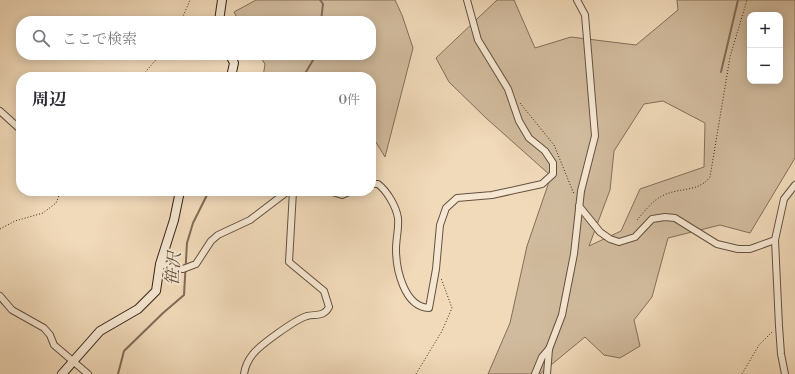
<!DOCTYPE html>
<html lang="ja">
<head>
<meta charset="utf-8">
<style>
	body { margin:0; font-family:"Libre Bodoni","Noto Serif JP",serif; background:#f7f7f7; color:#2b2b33 }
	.controls { position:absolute; right:12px; top:12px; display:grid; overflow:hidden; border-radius:8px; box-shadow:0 2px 10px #0003 }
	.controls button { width:36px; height:36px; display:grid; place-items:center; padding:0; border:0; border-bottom:1px solid #e1e1e2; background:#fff; color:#2b2b33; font:20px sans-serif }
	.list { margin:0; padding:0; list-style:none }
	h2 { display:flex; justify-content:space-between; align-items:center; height:52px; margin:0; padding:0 16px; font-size:17px }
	h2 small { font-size:13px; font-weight:400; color:#7c7c81 }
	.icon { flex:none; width:22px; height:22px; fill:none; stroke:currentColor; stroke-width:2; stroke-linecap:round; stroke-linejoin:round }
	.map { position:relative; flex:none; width:795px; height:374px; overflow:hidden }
	.search { position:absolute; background:#fff; box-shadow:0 2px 10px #0003; left:16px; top:16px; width:360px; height:44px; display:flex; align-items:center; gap:10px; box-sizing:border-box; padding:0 14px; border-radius:16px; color:#7c7c81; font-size:15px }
	.panel { position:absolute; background:#fff; box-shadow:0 2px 10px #0003; left:16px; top:72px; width:360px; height:124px; border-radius:16px }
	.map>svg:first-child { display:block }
	.green { fill:#d1bb9e; stroke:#826f5a; fill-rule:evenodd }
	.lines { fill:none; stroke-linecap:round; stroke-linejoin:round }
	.stream { stroke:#7f6c57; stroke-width:2 }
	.street-casing { stroke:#63513f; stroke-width:8 }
	.secondary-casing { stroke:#342316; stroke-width:10 }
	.path { stroke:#342316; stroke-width:1; stroke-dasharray:1 2; stroke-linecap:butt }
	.street { stroke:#f6e7d2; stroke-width:6 }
	.secondary { stroke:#f6e7d2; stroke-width:8 }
	.labels { text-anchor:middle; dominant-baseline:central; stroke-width:4; stroke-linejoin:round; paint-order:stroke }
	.water-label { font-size:17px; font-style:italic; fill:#604d3c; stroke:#f6e7d2 }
</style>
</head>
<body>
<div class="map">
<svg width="795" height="374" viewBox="0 0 795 374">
	<rect width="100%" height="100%" fill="#f1daba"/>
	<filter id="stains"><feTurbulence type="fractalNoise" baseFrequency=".005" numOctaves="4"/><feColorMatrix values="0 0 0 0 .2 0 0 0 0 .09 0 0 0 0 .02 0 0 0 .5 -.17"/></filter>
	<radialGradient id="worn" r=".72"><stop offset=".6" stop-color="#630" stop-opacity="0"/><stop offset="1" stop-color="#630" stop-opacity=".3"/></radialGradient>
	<g class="green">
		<path d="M256 0H395L402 15 413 48 385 157 371 134V77H263L265 64 259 55H371V21H239L234 12Z"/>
		<path d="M497 0H514L535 48 571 37 636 45 678 10 677 0H795V158L750 233 720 225 668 238 652 297 634 320 640 346 620 358 604 355 585 337 540 374H488L510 323 527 246 551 176 486 118 449 82 436 58ZM750 15H780V81H750ZM663 101 705 123 704 167 640 189 621 231 589 246 610 190 614 151 644 104Z"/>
	</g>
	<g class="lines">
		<g class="stream">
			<path d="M320 0 323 4 321 21"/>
			<path d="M721 72 738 0"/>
			<path d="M303 77 316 55"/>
			<path d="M118 374 124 351 163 313 184 295 187 243 193 223 209 191"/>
		</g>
		<g class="street-casing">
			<g id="street">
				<path d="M0 111 21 130"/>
				<path d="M371 184H378C387 191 396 206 398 218 399 228 396 239 396 249 396 269 404 307 429 308L436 269 440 225 446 208 457 198 492 195 542 184 553 174V163L545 151 529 138 519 121 508 89 478 40 467 0"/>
				<path d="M329 191 342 195 351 191"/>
				<path d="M579 206 600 232 610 239 619 242 635 237 652 219 665 217 675 218 717 244 738 249H750L775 240"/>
				<path d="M160 264 183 269 196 264 211 241 218 235 250 220 288 191"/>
				<path d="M0 296 12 310 44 328 50 335 54 345 88 374"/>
				<path d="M244 374C245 367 248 360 253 354 260 345 296 319 307 316 316 314 324 317 329 307L324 291 289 262 293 191"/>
				<path d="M535 374 542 357 549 349"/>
				<path d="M547 374 549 349 562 315 574 254 581 191 595 136 585 15 577 0"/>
				<path d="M785 374 781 354 779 326 775 240 784 199 795 185"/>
			</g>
		</g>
		<g class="secondary-casing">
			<g id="secondary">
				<path d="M219 21 222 0"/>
				<path d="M230 55 234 63 231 77"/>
				<path d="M62 374 100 331 138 309 156 291 160 264 174 220 180 191"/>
			</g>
		</g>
		<g class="path">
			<path d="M181 21 190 0"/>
			<path d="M141 77 160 55"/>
			<path d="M520 103 554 145 574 194"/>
			<path d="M637 220C644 212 652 201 662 196 678 187 698 193 710 177L730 57 747 0"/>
			<path d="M0 229 15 221 43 213 56 203 61 191"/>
			<path d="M416 374 442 331 452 308 441 278"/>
			<path d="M742 374 759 345 772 332"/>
		</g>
		<use href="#street" class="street"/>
		<use href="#secondary" class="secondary"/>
	</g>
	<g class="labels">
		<g class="water-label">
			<text transform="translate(174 269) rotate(-86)">笹沢</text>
		</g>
	</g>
	<rect width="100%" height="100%" filter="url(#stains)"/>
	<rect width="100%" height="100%" fill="url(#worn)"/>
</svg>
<div class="controls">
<button>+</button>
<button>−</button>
</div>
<div class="search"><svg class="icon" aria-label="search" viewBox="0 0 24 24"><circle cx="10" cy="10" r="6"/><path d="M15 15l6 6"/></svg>ここで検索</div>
<section class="panel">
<h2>周辺<small>0件</small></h2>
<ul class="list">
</ul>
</section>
</div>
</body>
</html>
